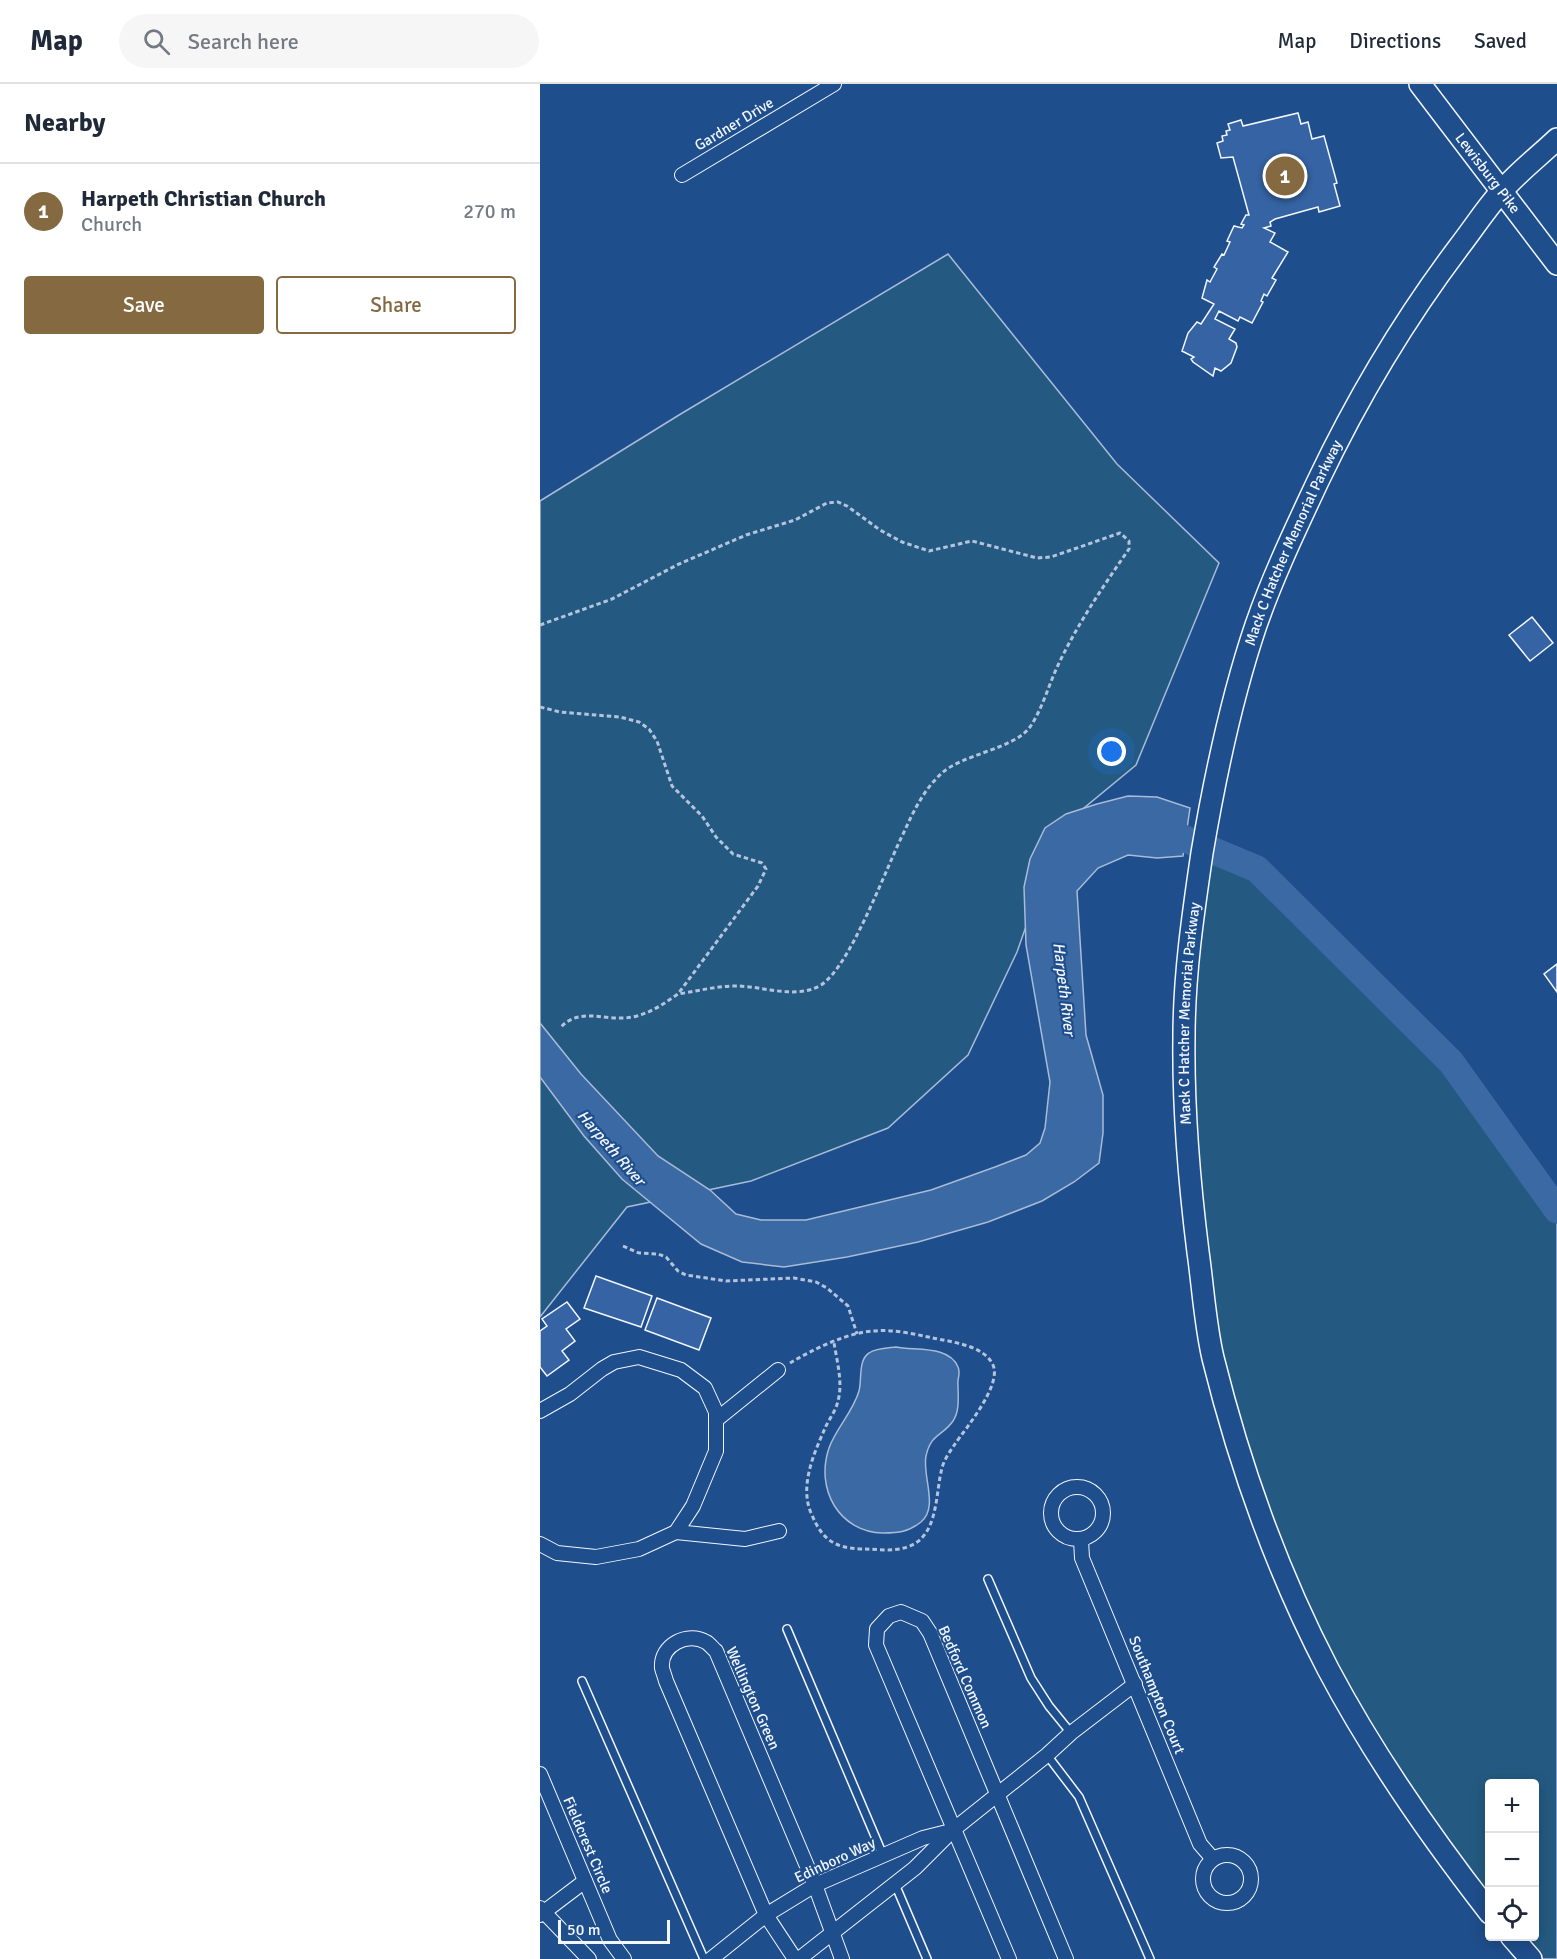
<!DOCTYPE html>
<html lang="en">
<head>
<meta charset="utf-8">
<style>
	body { margin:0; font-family:Signika,sans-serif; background:#f6f6f7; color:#1f2937 }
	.controls { position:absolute; right:18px; bottom:18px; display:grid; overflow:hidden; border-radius:6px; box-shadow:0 3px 15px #0003 }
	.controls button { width:54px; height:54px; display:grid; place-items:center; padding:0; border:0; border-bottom:2px solid #e0e1e3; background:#fff; color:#1f2937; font:30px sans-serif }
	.scale { position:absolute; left:18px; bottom:15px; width:112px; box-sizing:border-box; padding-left:6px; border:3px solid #f2f6ff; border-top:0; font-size:16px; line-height:21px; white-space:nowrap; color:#f2f6ff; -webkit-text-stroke:4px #1f4e8c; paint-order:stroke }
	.you { position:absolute; left:572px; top:668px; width:21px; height:21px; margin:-15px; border:4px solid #fff; border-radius:50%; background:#1a73e8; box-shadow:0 0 0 9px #1a73e833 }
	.badge { display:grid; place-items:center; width:39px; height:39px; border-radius:50%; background:#846941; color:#fff; font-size:20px; font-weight:700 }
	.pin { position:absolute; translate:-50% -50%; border:3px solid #fff; box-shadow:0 2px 6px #0006 }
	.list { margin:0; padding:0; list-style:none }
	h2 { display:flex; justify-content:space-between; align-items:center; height:78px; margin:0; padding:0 24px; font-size:26px }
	h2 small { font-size:20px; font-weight:400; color:#747a83 }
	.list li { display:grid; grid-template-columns:39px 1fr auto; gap:18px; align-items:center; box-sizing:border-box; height:96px; padding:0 24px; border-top:2px solid #e0e1e3 }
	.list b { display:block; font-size:22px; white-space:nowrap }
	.list p { margin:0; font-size:20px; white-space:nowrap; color:#747a83 }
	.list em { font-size:20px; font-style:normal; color:#747a83 }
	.actions { display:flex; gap:12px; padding:18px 24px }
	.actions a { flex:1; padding:14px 0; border:2px solid #846941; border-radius:6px; text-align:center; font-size:21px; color:#846941 }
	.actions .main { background:#846941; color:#fff }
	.icon { flex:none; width:33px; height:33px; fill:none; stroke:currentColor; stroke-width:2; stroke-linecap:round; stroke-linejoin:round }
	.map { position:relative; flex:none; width:1017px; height:1875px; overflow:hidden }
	header { display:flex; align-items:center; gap:36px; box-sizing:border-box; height:84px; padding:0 30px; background:#fff; border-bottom:2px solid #e0e1e3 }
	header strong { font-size:28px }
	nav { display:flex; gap:33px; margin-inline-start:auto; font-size:21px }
	.search { width:420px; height:54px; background:#f6f6f7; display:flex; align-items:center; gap:15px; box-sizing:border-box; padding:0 21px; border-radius:33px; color:#747a83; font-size:22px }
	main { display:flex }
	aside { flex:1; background:#fff }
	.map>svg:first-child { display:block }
	.green { fill:#245a82; stroke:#a8bbd7; stroke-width:1.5 }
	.water { fill:#3b69a3; stroke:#a8bbd7; stroke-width:1.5 }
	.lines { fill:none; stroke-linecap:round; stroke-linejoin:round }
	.river { stroke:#3b69a3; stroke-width:27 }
	.building { fill:#3563a3; stroke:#f2f6ff; stroke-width:1.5 }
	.service-casing { stroke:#f2f6ff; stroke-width:10 }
	.minor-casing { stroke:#f2f6ff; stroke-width:16 }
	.primary-casing { stroke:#f2f6ff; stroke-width:24 }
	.path { stroke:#b3c4dc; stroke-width:3; stroke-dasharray:4.5 3; stroke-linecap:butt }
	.service { stroke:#1f4e8c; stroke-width:7 }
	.minor { stroke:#1f4e8c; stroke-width:14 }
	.primary { stroke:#1f4e8c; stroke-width:21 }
	.labels { text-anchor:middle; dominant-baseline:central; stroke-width:4.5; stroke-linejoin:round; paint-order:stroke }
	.street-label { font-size:15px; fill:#f2f6ff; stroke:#1f4e8c }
	.water-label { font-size:16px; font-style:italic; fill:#f2f6ff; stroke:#1f4e8c }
</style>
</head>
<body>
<header>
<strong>Map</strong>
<div class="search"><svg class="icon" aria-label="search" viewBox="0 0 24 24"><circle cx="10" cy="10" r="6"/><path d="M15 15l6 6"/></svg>Search here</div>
<nav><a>Map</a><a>Directions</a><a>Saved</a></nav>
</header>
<main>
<aside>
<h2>Nearby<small></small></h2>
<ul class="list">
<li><span class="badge">1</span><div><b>Harpeth Christian Church</b><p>Church</p></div><em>270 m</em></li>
</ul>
<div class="actions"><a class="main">Save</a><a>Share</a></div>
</aside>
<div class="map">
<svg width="1017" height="1875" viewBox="0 0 1017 1875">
	<rect width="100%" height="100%" fill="#1f4e8c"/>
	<g class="green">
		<path d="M408 170 577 380 679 479 596 681 521 743 477 868 428 971 348 1044 211 1097 87 1123 0 1233V417L139 331Z"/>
		<path d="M663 766 717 785 911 978 1017 1126V1875H991L971 1853 994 1852V1700H950L949 1829 787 1584 672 1269 645 1027Z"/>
	</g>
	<g class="water">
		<path d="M588 712 617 713 650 724 643 772 617 774 588 771 558 784 537 807 546 951 563 1011V1049L559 1079 534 1098 502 1117 448 1138 378 1158 307 1173 244 1183 202 1178 161 1160 82 1095 44 1052 0 993V939L41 990 118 1072 170 1106 196 1130 221 1136H266L391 1106 455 1083 486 1071 500 1059 505 1044 510 998 486 861 484 803 490 775 505 744 526 730 557 720Z"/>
		<path d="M356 1263C375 1267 409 1261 418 1283 421 1289 417 1295 418 1301 418 1312 420 1327 413 1337 403 1352 391 1349 386 1372 382 1392 399 1423 381 1438 368 1448 359 1449 343 1449 299 1448 275 1405 289 1364 296 1344 313 1328 319 1307 322 1296 318 1276 329 1269 336 1264 348 1264 356 1263Z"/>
	</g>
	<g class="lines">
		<path class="river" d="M611 745 619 744 717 785 911 978 1017 1126"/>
	</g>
	<g class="building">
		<path d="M758 29 761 40 768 38 772 55 784 52 797 99 794 100 800 122 779 128 778 123 735 135 730 138 731 142 724 144 735 149 730 158 748 168 732 194 736 196 727 212 724 210 721 217 723 218 712 239 700 233 698 237 679 227 675 235 695 245 689 255 696 259 697 263 691 279 681 287 675 284 673 292 653 278 651 275 654 273 642 267 648 249 657 238 661 240 674 220 662 214 667 196 670 198 677 185 674 183 682 170 684 171 690 158 687 157 694 142 702 144 704 141 701 140 706 131H709L693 73 681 74 677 59 683 57 682 52 687 51 686 47 690 46 688 40 701 36 703 42Z"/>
		<path d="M992 533 1013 559 990 577 969 551Z"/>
		<path d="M1017 880V908L1004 890Z"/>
		<path d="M56 1192 112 1212 101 1243 44 1224Z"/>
		<path d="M117 1214 171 1234 159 1266 105 1246Z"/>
		<path d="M27 1218 40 1235 26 1245 35 1257 22 1267 29 1276 7 1292 0 1283V1247L7 1242 2 1235Z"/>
	</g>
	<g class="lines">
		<g class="service-casing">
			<g id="service">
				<path d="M448 1495 491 1594 509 1622 531 1649"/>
				<path d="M247 1545 343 1771"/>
				<path d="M42 1597 164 1875"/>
				<path d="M507 1671 539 1713 610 1875"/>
				<path d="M355 1800 387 1875"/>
			</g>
		</g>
		<g class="minor-casing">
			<g id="minor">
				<path d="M142 91 294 0"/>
				<path d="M0 1327 30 1310 62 1285 74 1278 99 1273 141 1286 165 1304 176 1328V1367L153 1422 136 1448 99 1465 56 1473 17 1469 0 1460"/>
				<path d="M176 1336 238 1286"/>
				<circle cx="537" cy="1429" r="26"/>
				<path d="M136 1448 205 1455 239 1447"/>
				<path d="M541 1456 542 1474 660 1760 673 1775"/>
				<path d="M0 1690 70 1856 84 1875"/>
				<circle cx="687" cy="1795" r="24"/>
				<path d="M0 1824 49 1875"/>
				<path d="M0 1831 45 1797"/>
				<path d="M171 1875 226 1831 275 1801 383 1754 411 1747"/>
				<path d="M255 1875 226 1831 126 1597C125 1593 123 1588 122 1584 120 1561 148 1547 166 1558 170 1560 173 1565 176 1567L275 1801 302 1875"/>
				<path d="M259 1875 375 1784 413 1746 507 1671 531 1649 595 1600"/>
				<path d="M469 1875 336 1561 337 1545 349 1532 361 1528 382 1537 390 1549 526 1875"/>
			</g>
		</g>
		<g class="primary-casing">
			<g id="primary">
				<path id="s1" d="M880 0 1017 180"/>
				<path id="s2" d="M950 1829C890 1752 834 1672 788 1585 738 1489 699 1379 673 1274 665 1240 663 1203 658 1168 649 1096 643 1025 644 953 644 892 653 830 662 769 675 692 691 615 716 541 733 492 756 444 778 397 817 315 864 236 919 163 933 145 945 126 960 109 977 89 998 73 1017 55"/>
				<path d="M971 1852 991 1875"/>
			</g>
		</g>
		<g class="path">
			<path d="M0 541 72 515 137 481 206 451 255 436 287 419 298 418 307 422 340 446 362 458 389 467 432 457 497 474 511 473 580 449 589 457V465C564 501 539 538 520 577 509 599 503 624 490 643 474 665 423 670 402 689 385 704 374 726 365 746 347 781 311 882 281 901 256 916 223 902 196 902 176 902 158 907 138 910"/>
			<path d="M0 623 20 628 80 633 99 638 109 645 117 657 132 702 162 732 176 753 193 770 222 779 226 785 218 802 138 910C125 919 112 928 97 932 69 940 42 921 21 943"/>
			<path d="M83 1162 99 1169 118 1170 126 1173 138 1187 146 1191 186 1197 254 1194 276 1198 287 1204 308 1222 317 1250"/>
			<path d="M250 1279C272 1266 308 1248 334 1247 353 1245 374 1250 393 1254 411 1258 444 1261 453 1281 462 1301 426 1344 415 1360 410 1367 404 1376 402 1384 395 1410 399 1453 367 1463 353 1468 336 1465 322 1465 293 1464 282 1455 271 1429 259 1401 275 1367 286 1342 290 1334 296 1326 298 1317 303 1299 297 1277 294 1259"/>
		</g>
		<use href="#service" class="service"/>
		<use href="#minor" class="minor"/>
		<use href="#primary" class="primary"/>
	</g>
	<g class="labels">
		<g class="street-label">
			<text transform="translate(194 40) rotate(-31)">Gardner Drive</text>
			<text stroke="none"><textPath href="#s1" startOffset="112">Lewisburg Pike</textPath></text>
			<text stroke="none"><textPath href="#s2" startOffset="1458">Mack C Hatcher Memorial Parkway</textPath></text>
			<text stroke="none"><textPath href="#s2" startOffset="972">Mack C Hatcher Memorial Parkway</textPath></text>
			<text transform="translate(425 1593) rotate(66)">Bedford Common</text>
			<text transform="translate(617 1611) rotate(68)">Southampton Court</text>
			<text transform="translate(213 1614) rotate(66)">Wellington Green</text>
			<text transform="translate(48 1761) rotate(67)">Fieldcrest Circle</text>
			<text transform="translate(295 1776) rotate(-25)">Edinboro Way</text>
		</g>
		<g class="water-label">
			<text transform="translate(524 905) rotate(83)">Harpeth River</text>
			<text transform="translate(71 1064) rotate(49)">Harpeth River</text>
		</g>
	</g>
</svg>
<div class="controls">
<button>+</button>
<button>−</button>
<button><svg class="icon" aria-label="locate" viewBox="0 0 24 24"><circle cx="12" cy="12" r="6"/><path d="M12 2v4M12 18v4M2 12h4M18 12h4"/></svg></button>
</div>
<div class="scale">50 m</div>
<div class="you"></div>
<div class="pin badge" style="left:745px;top:92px">1</div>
</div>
</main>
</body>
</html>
